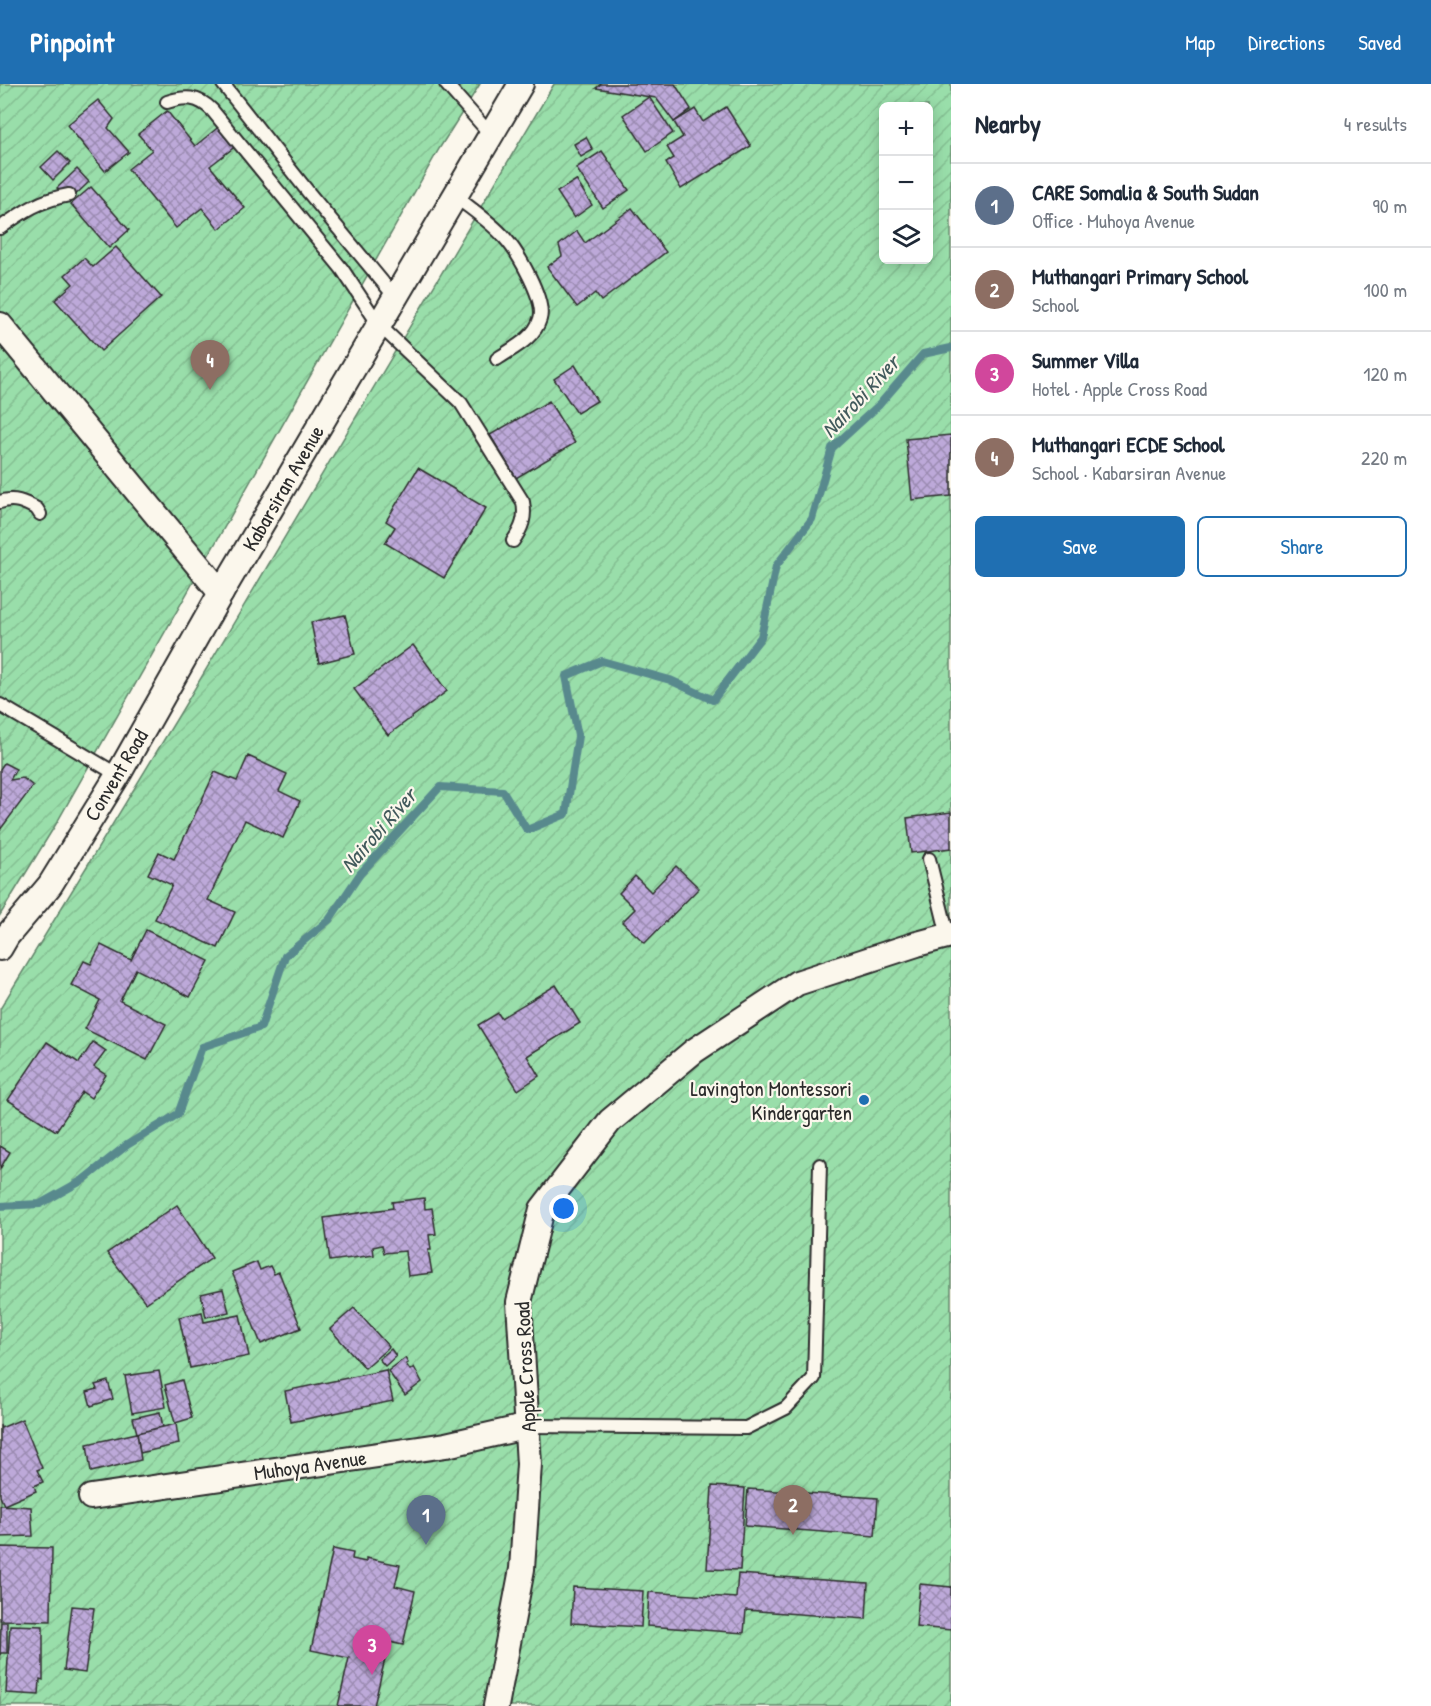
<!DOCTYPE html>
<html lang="en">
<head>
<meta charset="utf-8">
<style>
	body { margin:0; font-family:"Patrick Hand",sans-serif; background:#f6f6f7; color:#1f2937 }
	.controls { position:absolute; right:18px; top:18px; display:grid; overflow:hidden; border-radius:9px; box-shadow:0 3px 15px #0003 }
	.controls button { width:54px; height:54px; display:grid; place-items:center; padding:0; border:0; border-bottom:2px solid #e0e1e3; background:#fff; color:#1f2937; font:30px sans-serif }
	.you { position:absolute; left:564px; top:1125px; width:21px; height:21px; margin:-15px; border:4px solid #fff; border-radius:50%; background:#1a73e8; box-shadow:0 0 0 9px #1a73e833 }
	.badge { display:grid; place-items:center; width:39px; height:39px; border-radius:50%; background:#1f6fb2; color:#fff; font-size:20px; font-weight:700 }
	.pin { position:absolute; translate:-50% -50px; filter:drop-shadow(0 2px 3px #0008) }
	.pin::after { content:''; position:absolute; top:32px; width:21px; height:18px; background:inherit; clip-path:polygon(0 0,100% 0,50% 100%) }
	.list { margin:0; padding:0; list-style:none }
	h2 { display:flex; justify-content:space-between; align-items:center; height:78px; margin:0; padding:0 24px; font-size:26px }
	h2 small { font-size:20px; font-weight:400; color:#747a83 }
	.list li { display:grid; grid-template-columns:39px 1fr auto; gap:18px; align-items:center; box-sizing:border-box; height:84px; padding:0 24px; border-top:2px solid #e0e1e3 }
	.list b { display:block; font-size:22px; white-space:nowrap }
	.list p { margin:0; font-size:20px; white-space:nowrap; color:#747a83 }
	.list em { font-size:20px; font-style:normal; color:#747a83 }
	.actions { display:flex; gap:12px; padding:18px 24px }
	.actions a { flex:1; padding:14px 0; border:2px solid #1f6fb2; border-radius:9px; text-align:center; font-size:21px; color:#1f6fb2 }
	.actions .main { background:#1f6fb2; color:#fff }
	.icon { flex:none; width:33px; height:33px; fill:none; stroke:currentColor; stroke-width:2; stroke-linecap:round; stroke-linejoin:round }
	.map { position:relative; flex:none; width:951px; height:1622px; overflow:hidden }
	header { display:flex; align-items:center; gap:36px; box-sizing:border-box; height:84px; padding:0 30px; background:#1f6fb2; color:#fff }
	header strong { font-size:28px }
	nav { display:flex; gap:33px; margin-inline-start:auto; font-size:21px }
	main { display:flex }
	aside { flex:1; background:#fff }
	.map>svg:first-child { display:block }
	.garden { fill:url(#garden-furrows); stroke:#62846a; stroke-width:1.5; fill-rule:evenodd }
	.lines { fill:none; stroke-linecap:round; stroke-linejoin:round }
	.stream { stroke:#59898d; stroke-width:8 }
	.building { fill:url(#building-cross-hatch); stroke:#2b2b2b; stroke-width:1.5 }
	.lane-casing { stroke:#2b2b2b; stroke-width:16 }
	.street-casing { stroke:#2b2b2b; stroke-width:28 }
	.lane { stroke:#fbf7ec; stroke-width:12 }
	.street { stroke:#fbf7ec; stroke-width:24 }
	.poi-dot { fill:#1f6fb2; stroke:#fbf7ec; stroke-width:2 }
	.labels { text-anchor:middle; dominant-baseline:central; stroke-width:4.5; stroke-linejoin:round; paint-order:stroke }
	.street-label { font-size:21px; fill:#2b2b2b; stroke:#fbf7ec }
	.poi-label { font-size:21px; fill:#2b2b2b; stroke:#fbf7ec; text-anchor:end }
	.water-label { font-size:22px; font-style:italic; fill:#425a5c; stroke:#fbf7ec }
</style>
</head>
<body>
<header>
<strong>Pinpoint</strong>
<nav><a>Map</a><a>Directions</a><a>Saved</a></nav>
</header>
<main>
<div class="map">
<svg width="951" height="1622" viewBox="0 0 951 1622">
	<defs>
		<pattern id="garden-furrows" width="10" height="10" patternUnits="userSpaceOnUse" patternTransform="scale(1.5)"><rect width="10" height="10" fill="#99deaa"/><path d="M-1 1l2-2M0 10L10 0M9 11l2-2" fill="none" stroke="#84bf92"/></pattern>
		<pattern id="building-cross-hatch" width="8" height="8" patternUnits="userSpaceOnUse" patternTransform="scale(1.5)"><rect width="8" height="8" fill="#bda9d9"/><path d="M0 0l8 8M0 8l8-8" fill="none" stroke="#9a8ab0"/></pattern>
	</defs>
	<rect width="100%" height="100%" fill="#fbf7ec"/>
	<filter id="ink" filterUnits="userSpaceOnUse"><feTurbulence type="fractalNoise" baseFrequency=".0167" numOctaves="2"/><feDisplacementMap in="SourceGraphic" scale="12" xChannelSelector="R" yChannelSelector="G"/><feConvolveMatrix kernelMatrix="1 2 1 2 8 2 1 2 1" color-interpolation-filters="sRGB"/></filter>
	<g filter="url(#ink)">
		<g class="garden">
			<path d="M0 0H480L439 65 56 740 0 831Z"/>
			<path d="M554 0H951V1622H0V925L179 631ZM884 22H928V176H884Z"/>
		</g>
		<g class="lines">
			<path class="stream" d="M0 1122 40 1120 83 1096 127 1061 178 1030 202 963 261 943 285 872 329 836 360 790 440 703 503 707 527 746 566 730 578 652 566 592 602 577 670 596 713 616 761 553 776 482 812 435 832 364 879 321 923 270 951 264"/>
		</g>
		<g class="building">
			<path d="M601 0H675L691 25 674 38 656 14 596 4Z"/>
			<path d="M649 13 673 49 647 67 623 31Z"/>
			<path d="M98 16 114 35 108 44 129 68 105 87 67 41Z"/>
			<path d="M726 23 751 62 681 105 666 79 674 74 667 63 683 53 674 38 695 25 703 38Z"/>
			<path d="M167 27 195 62 221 41 237 61 210 82 245 124 219 145 202 124 176 144 128 85 152 66 138 50Z"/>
			<path d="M586 53 593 66 581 73 574 60Z"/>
			<path d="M58 67 70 79 53 96 41 83Z"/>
			<path d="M602 67 629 106 603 124 576 84Z"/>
			<path d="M77 85 89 98 69 117 57 104Z"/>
			<path d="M576 96 592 121 574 134 557 108Z"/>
			<path d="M91 103 129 146 109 164 71 120Z"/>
			<path d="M632 124 666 168 601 217 595 209 577 223 547 183 562 172 559 161 577 147 585 159Z"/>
			<path d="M116 163 161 213 101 267 55 216 73 200 65 191 84 174 93 183Z"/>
			<path d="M575 281 597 317 577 329 554 295Z"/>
			<path d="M549 317 575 359 516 394 490 351Z"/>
			<path d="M951 351V412L912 416 906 355Z"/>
			<path d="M418 384 486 424 444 494 385 459 395 443 386 437Z"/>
			<path d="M345 531 355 570 319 579 311 538Z"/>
			<path d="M413 561 447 607 388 651 354 605Z"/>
			<path d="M248 672 287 690 279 707 300 717 283 754 245 736 208 816 235 828 218 864 155 835 172 801 148 790 159 768 174 775 215 688 237 697Z"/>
			<path d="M4 679 16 685 10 696 23 694 33 702 0 746V685Z"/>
			<path d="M951 728V764L911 769 907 734Z"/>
			<path d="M676 782 699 804 645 859 622 838 635 825 619 809 635 792 651 808Z"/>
			<path d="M146 846 209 877 190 913 136 885 120 917 166 940 147 976 85 945 100 916 71 901 84 877 91 880 101 861 131 876Z"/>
			<path d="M556 901 580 939 527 972 539 992 518 1006 478 941 498 929 501 934Z"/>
			<path d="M47 958 79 979 93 958 106 967 94 983 106 991 91 1014 82 1008 56 1047 8 1016Z"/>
			<path d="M0 1062 10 1068 0 1085Z"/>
			<path d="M424 1114 425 1125 432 1124 436 1150 429 1151 431 1166H428L432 1189 408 1192 405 1167 384 1169 382 1161 373 1163 374 1171 330 1177 324 1134 393 1124 392 1118Z"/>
			<path d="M177 1121 212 1174 146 1219 107 1169Z"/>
			<path d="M257 1178 260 1186 270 1182 274 1190 279 1188 301 1244 261 1260 232 1188Z"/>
			<path d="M223 1205 229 1228 206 1233 201 1210Z"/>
			<path d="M354 1224 389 1263 365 1284 330 1245Z"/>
			<path d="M202 1228 204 1238 240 1231 249 1272 190 1284 179 1233Z"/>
			<path d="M391 1265 396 1272 385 1282 379 1275Z"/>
			<path d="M405 1274 408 1279 406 1280 410 1286 414 1283 422 1298 405 1311 388 1287Z"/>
			<path d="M386 1286 393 1317 291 1338 285 1307Z"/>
			<path d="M159 1287 166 1323 132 1329 125 1292Z"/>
			<path d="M182 1296 192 1334 175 1339 165 1301Z"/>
			<path d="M108 1297 113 1315 91 1322 87 1308 97 1305 95 1301Z"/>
			<path d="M160 1328 163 1343 137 1349 133 1334Z"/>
			<path d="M22 1335 42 1384 37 1386 43 1398 34 1402 36 1407 4 1421 0 1412V1341L1 1344Z"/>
			<path d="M176 1340 179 1360 140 1369 137 1349Z"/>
			<path d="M137 1349 141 1376 91 1388 87 1360Z"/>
			<path d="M712 1402 745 1404 740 1486 707 1485Z"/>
			<path d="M748 1405 878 1414 875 1452 745 1442Z"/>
			<path d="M0 1421 31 1423 33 1452 0 1453Z"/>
			<path d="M0 1463 52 1464 51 1537 0 1536Z"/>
			<path d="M333 1465 353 1469 352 1475 366 1478V1474L400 1481 395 1502 415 1507 403 1561 389 1558 374 1622H338L349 1574 311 1566Z"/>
			<path d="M738 1490 868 1499 866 1535 746 1526 744 1549 647 1542 649 1508 736 1514Z"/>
			<path d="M920 1500 951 1503V1546L916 1543Z"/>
			<path d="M573 1503 643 1507 641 1543 571 1539Z"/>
			<path d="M72 1522 94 1524 85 1589 64 1586Z"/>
			<path d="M1 1538H7V1569H1L0 1571Z"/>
			<path d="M10 1541 43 1542V1596L40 1595 39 1611 6 1609Z"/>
		</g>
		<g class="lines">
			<g class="lane-casing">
				<g id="lane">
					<path d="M223 0 309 109 395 213"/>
					<path d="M446 0 491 51"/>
					<path d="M167 18C185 12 198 12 212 26L342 185 379 241 461 319 523 418C526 434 522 444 513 457"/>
					<path d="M455 112C471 125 491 138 504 153 518 168 546 217 540 235 534 255 513 264 497 275"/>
					<path d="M0 144C24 127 40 116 69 111"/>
					<path d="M0 418C14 413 24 418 37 425L40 430"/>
					<path d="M0 621 118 691"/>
					<path d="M929 775 948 852"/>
					<path d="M529 1342 746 1344 786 1324 814 1294 820 1081"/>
				</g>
			</g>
			<g class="street-casing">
				<g id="street">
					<path d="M0 241 221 509"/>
					<path d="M0 864 7 852 50 801 118 691 221 509 521 0"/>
					<path d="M91 1413 446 1361 529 1342"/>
					<path d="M496 1622 522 1485 529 1380 519 1218 542 1125 610 1037 694 967 797 899 917 860 951 851"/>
				</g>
			</g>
			<use href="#lane" class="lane"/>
			<use href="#street" class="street"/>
		</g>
	</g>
	<circle class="poi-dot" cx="864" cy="1016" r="6"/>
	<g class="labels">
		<g class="street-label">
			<text transform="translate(283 404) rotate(-60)">Kabarsiran Avenue</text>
			<text transform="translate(116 691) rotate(-59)">Convent Road</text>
			<text transform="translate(525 1283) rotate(-93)">Apple Cross Road</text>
			<text transform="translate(310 1381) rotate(-8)">Muhoya Avenue</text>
		</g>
		<g class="poi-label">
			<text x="852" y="1004">Lavington Montessori<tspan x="852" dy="24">Kindergarten</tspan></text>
		</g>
		<g class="water-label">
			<text transform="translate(860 312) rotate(-47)">Nairobi River</text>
			<text transform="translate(378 746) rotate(-49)">Nairobi River</text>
		</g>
	</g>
</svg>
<div class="controls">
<button>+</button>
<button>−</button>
<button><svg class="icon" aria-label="layers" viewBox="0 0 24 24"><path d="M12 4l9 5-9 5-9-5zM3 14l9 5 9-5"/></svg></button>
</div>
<div class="you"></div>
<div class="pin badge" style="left:426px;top:1461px;background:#5c6f8a">1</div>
<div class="pin badge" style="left:793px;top:1451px;background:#8d6e63">2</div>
<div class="pin badge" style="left:372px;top:1591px;background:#d1479c">3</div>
<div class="pin badge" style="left:210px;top:306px;background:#8d6e63">4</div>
</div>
<aside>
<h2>Nearby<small>4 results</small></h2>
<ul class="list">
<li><span class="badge" style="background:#5c6f8a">1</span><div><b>CARE Somalia &amp; South Sudan</b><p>Office · Muhoya Avenue</p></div><em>90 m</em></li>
<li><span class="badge" style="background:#8d6e63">2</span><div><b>Muthangari Primary School</b><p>School</p></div><em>100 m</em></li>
<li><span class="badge" style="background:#d1479c">3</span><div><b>Summer Villa</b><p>Hotel · Apple Cross Road</p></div><em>120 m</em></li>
<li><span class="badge" style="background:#8d6e63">4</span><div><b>Muthangari ECDE School</b><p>School · Kabarsiran Avenue</p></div><em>220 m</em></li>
</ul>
<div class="actions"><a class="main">Save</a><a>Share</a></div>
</aside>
</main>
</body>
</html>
